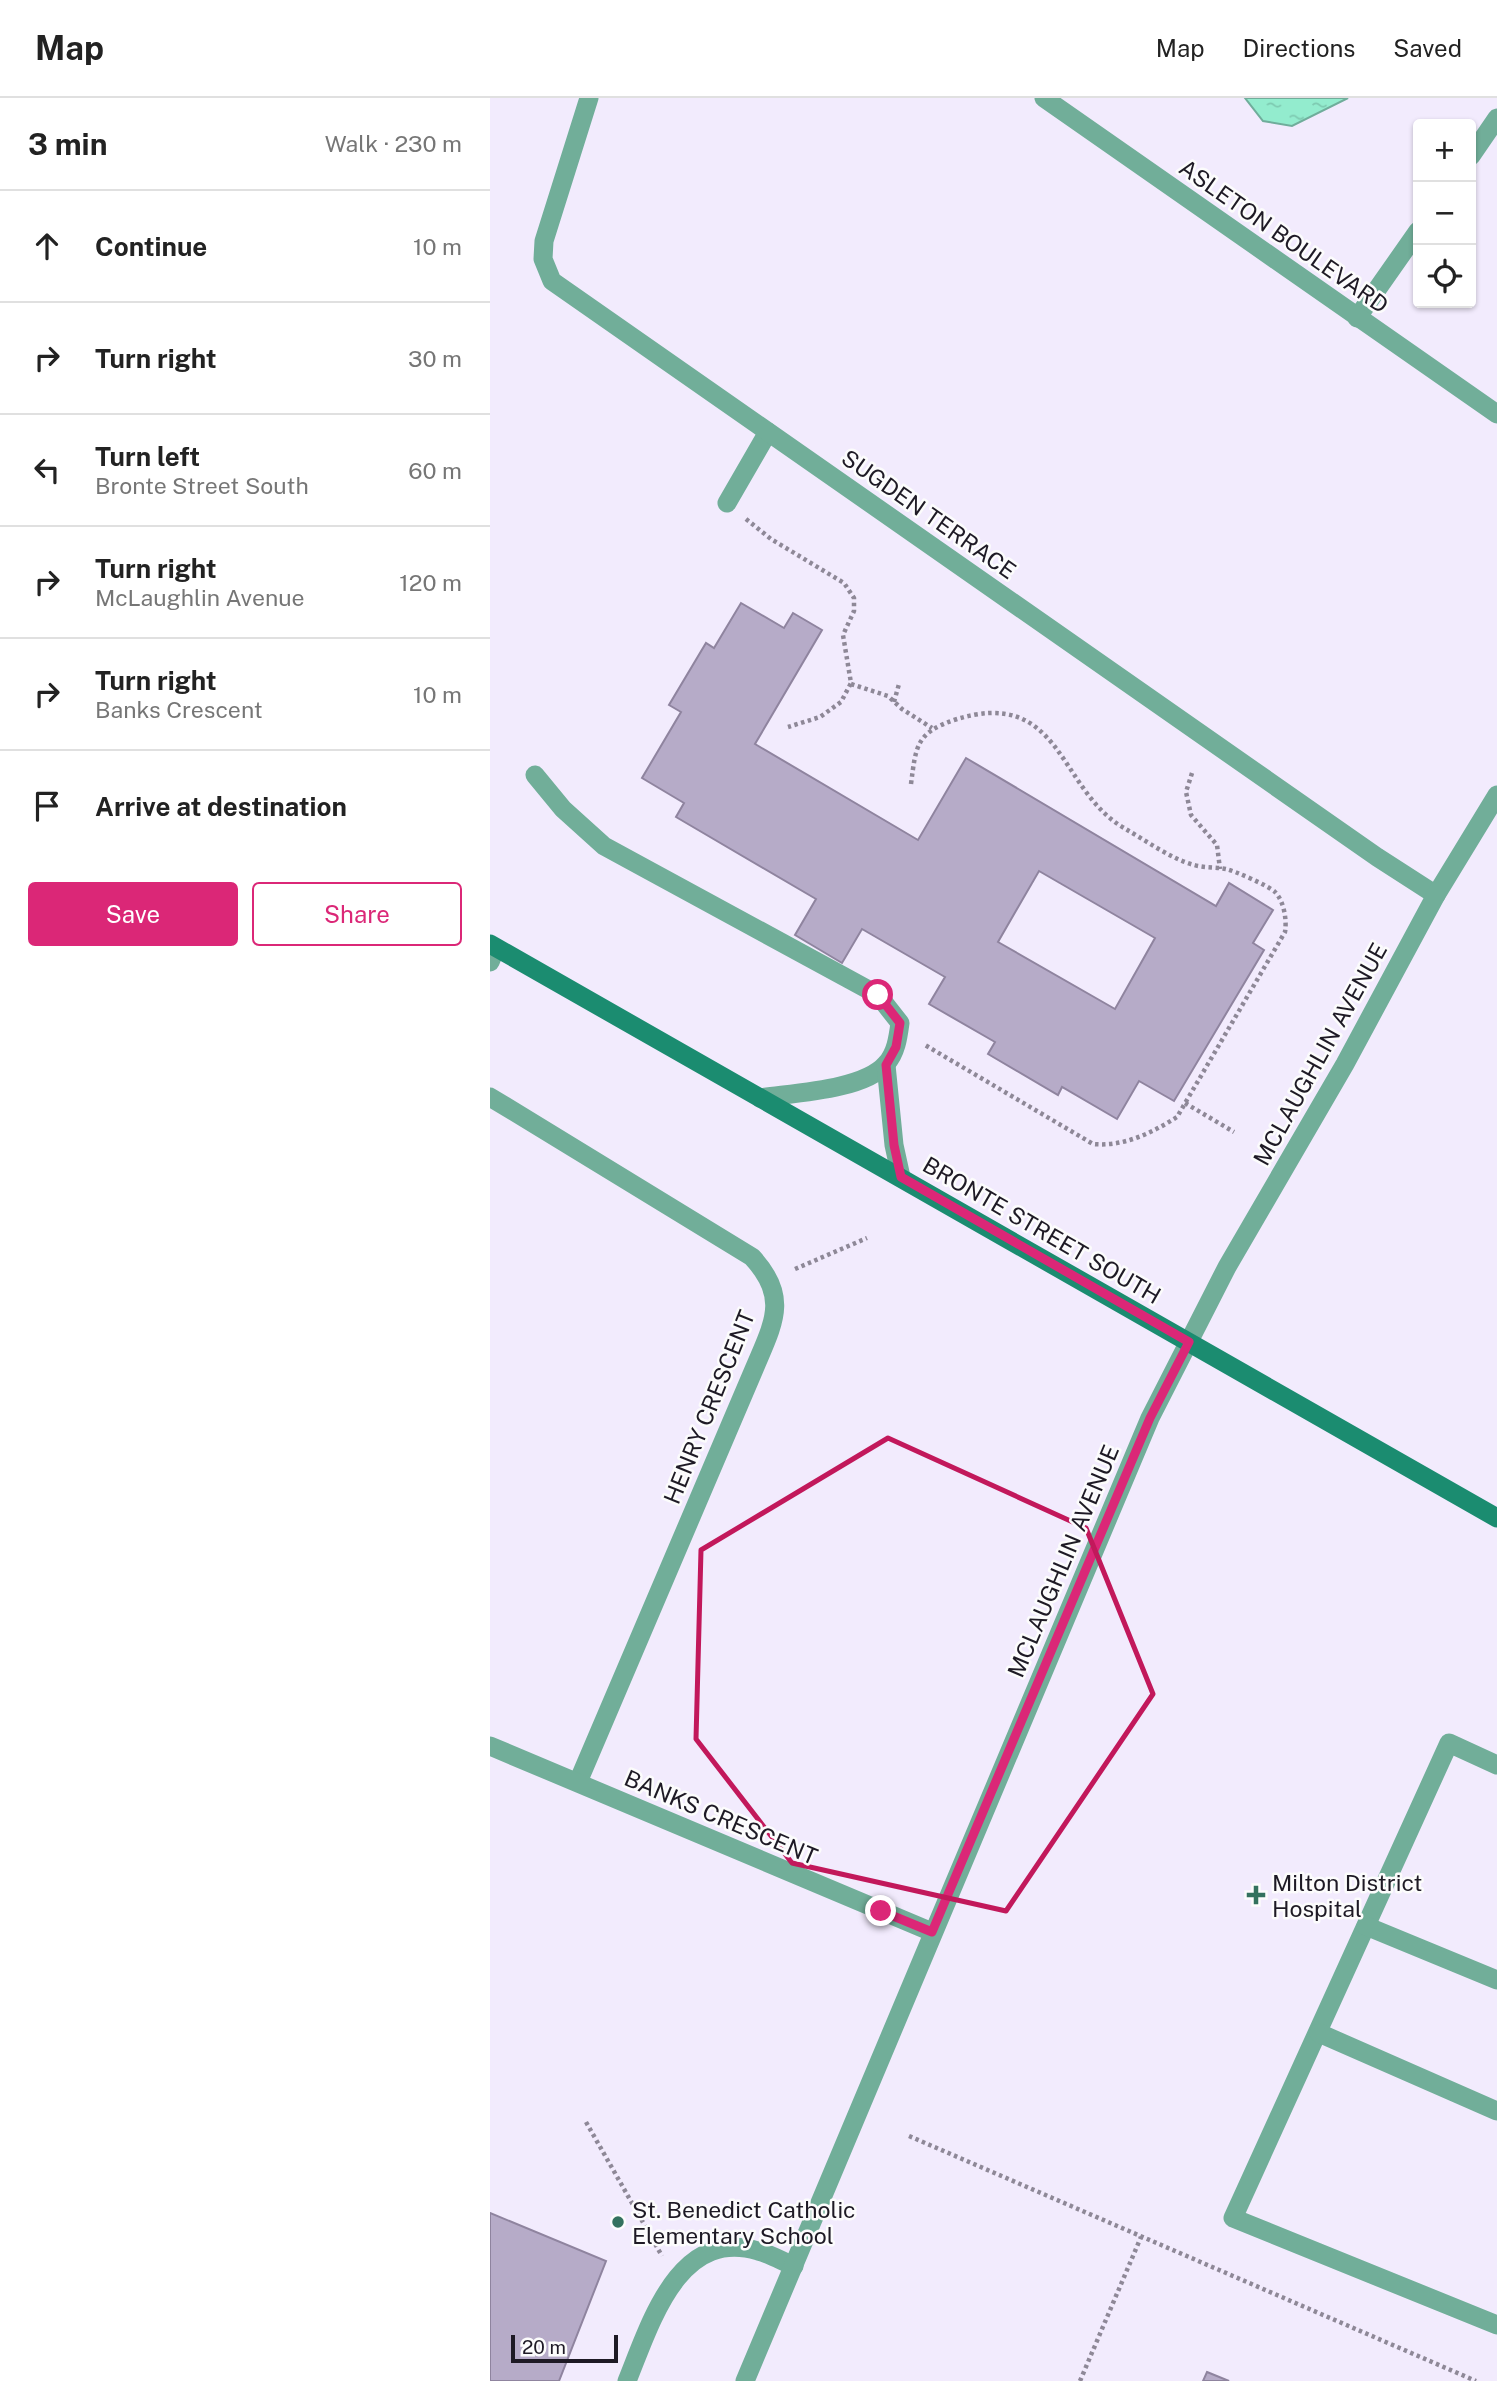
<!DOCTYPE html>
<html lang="en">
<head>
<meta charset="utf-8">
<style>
	body { margin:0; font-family:"Public Sans",sans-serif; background:#f2f2f2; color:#222 }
	.controls { position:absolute; right:21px; top:21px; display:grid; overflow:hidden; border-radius:7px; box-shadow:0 2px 5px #0004 }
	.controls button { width:63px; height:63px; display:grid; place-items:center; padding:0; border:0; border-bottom:2px solid #e0e0e0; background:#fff; color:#222; font:35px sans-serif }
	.scale { position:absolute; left:21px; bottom:18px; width:107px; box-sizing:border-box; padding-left:7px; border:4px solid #1e1a25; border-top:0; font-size:19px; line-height:24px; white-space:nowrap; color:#1e1a25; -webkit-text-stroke:5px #fcfcfc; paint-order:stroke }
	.stop { position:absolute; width:21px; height:21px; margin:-16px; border:5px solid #db2777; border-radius:50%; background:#fff }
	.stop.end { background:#db2777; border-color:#fff; box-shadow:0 2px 7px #0008 }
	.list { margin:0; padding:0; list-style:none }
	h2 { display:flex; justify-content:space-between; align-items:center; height:91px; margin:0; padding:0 28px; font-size:30px }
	h2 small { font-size:23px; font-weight:400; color:#767676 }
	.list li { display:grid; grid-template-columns:46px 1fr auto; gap:21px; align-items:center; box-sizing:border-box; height:112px; padding:0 28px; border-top:2px solid #e0e0e0 }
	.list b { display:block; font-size:26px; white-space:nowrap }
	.list p { margin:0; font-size:23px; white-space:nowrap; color:#767676 }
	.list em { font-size:23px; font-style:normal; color:#767676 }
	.actions { display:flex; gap:14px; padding:21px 28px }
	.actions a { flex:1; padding:16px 0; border:2px solid #db2777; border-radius:7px; text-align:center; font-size:24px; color:#db2777 }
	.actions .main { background:#db2777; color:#fff }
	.icon { flex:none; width:38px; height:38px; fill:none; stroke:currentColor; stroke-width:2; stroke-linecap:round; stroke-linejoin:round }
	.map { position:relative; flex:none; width:1007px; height:2283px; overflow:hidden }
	header { display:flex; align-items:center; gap:42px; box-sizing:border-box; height:98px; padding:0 35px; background:#fff; border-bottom:2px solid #e0e0e0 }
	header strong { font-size:33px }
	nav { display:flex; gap:38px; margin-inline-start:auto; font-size:24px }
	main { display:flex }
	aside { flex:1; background:#fff }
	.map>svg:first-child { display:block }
	.water { fill:url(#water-ripples); stroke:#70ad9b; stroke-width:2 }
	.building { fill:#b6abc8; stroke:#8f849f; stroke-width:2; fill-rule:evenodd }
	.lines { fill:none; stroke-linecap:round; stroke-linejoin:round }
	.path { stroke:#8e8897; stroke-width:4.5; stroke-dasharray:3.5 3.5; stroke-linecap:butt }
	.service { stroke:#71ae99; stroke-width:19 }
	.minor { stroke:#71ae99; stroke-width:19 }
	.tertiary { stroke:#71ae99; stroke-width:19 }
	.secondary { stroke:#1b8c70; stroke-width:19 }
	.route { stroke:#db2777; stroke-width:9 }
	.marked { fill:none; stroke:#c2185b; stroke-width:5; stroke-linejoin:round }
	.poi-dot { fill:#33715e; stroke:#fcfcfc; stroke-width:2.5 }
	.labels { text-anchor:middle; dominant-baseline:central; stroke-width:5; stroke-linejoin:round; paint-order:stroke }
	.street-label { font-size:23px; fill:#1e1a25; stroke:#fcfcfc }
	.poi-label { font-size:23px; fill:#1e1a25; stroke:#fcfcfc; text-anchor:start }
</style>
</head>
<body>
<header>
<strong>Map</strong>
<nav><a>Map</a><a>Directions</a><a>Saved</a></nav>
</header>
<main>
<aside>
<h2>3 min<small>Walk · 230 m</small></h2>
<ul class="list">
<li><svg class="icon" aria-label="ahead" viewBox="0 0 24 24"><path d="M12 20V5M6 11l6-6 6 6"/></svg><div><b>Continue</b></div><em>10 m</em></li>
<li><svg class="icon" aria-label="right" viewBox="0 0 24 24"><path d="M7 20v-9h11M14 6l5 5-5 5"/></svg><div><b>Turn right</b></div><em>30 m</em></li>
<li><svg class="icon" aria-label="left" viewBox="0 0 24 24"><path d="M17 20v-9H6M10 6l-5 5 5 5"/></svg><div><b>Turn left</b><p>Bronte Street South</p></div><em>60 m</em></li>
<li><svg class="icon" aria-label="right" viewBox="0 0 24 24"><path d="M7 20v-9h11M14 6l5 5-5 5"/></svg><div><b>Turn right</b><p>McLaughlin Avenue</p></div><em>120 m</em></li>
<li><svg class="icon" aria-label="right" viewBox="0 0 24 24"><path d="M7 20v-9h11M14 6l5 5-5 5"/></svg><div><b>Turn right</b><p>Banks Crescent</p></div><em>10 m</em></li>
<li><svg class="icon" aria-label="arrive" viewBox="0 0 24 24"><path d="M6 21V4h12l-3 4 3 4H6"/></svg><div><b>Arrive at destination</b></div></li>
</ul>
<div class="actions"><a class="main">Save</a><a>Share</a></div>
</aside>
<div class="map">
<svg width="1007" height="2283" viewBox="0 0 1007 2283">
	<defs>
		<pattern id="water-ripples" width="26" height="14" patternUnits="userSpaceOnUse" patternTransform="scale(1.75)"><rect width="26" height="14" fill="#93ecce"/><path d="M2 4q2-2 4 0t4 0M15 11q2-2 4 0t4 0" fill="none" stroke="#7ecab1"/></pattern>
	</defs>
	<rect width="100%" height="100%" fill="#f2ebfd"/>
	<path class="water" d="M755 0H858L802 28 773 23Z"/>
	<g class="building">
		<path d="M251 505 294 530 303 515 332 532 265 646 428 742 476 660 726 808 739 785 783 812 763 845 774 852 684 1003 649 983 627 1021 572 989 568 997 498 956 505 944 439 906 455 879 372 831 352 865 305 837 326 801 186 719 194 705 152 680 191 614 179 607 216 545 224 550ZM549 773 665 840 625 911 508 844Z"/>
		<path d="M0 2115 116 2163 69 2283H0Z"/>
		<path d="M717 2274 739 2283H713Z"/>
	</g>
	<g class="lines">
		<g class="path">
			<path d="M256 421 281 441 354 485 364 500V513L353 537 361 585 351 604 330 619 298 629"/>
			<path d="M361 586 398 598 412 611 442 630"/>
			<path d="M404 604 409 586"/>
			<path d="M702 675 696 694 701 717 727 747 730 771"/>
			<path d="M421 686C426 648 426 635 464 622 572 587 568 692 634 730 655 742 681 761 704 767 715 770 726 769 736 771 745 773 779 788 785 794 794 803 797 822 795 834L687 1019C662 1035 633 1049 603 1046L435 947"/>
			<path d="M695 1005 744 1034"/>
			<path d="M305 1171 377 1140"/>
			<path d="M96 2024 172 2158"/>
			<path d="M419 2038 986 2283"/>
			<path d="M590 2283 651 2139"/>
		</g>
		<g class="service">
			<path d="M237 405 278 334"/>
			<path d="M45 677 73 711 114 748 388 897 410 925C408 940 406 955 396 966 374 992 303 995 270 1000"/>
			<path d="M396 967 404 1047 411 1079"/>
			<path d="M1007 1667 959 1645 743 2120 1007 2227"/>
			<path d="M876 1828 1007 1882"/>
			<path d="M829 1935 1007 2013"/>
			<path d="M137 2283C160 2227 188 2129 268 2153 280 2156 292 2163 304 2168"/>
		</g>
		<g class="minor">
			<path d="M99 0 54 143 53 161 62 183 887 759 946 797"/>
			<path d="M981 58 1007 20"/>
			<path d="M867 220 928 133"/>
			<path d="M0 864 6 850"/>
			<path d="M0 999 262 1159C299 1199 284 1224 265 1269L88 1684"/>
			<path d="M0 1648 442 1834"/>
		</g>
		<g class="tertiary">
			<path d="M554 0 1007 316"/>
			<path d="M255 2283 660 1320 737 1169 855 966 946 797 1007 697"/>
		</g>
		<path class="secondary" d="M0 846 1007 1420"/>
	</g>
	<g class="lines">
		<path class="route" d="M388 897 410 925 406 949 396 967 404 1047 411 1079 699 1244 660 1320 442 1834 391 1813"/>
	</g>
	<path class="marked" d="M398 1340 596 1430 663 1596 516 1813 302 1765 206 1641 211 1452Z"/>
	<g class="poi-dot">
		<path d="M762.5 1786.5h7v7h7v7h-7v7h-7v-7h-7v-7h7z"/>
		<circle cx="128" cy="2124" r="7"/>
	</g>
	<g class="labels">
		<g class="street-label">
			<text transform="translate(794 138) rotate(35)">ASLETON BOULEVARD</text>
			<text transform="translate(439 416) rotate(35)">SUGDEN TERRACE</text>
			<text transform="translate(830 956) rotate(-61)">MCLAUGHLIN AVENUE</text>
			<text transform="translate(552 1132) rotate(30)">BRONTE STREET SOUTH</text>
			<text transform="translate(219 1309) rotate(-68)">HENRY CRESCENT</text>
			<text transform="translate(573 1463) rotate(-67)">MCLAUGHLIN AVENUE</text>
			<text transform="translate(231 1719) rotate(23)">BANKS CRESCENT</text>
		</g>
		<g class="poi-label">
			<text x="782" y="1784">Milton District<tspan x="782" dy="26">Hospital</tspan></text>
			<text x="142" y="2111">St. Benedict Catholic<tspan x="142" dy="26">Elementary School</tspan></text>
		</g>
	</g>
</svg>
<div class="controls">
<button>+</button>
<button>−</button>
<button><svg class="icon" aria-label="locate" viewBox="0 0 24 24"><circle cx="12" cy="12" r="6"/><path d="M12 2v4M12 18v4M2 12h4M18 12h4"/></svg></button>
</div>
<div class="scale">20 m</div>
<div class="stop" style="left:388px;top:897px"></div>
<div class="stop end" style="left:391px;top:1813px"></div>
</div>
</main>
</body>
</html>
